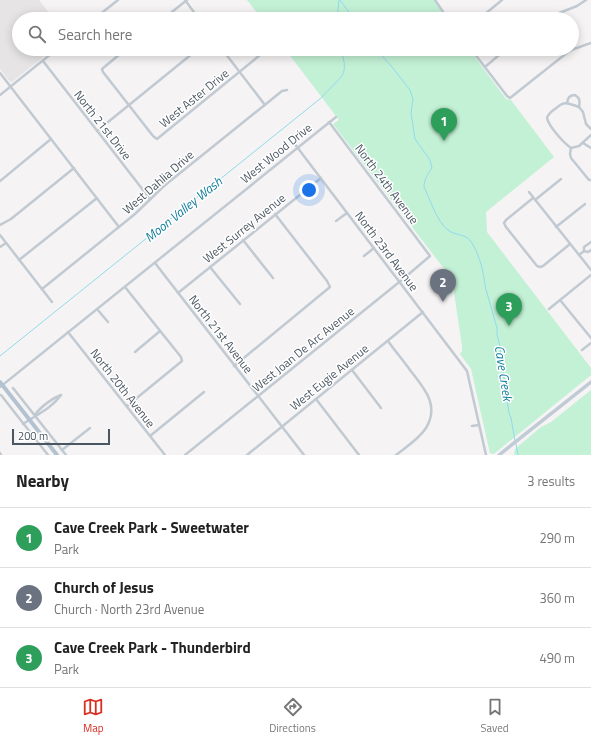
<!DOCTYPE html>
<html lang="en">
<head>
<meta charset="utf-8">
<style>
	body { margin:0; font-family:"Titillium Web",sans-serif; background:#f2f2f2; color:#222 }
	.scale { position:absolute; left:12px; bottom:10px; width:98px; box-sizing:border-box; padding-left:4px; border:2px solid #4a5661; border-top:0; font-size:11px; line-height:14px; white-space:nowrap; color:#4a5661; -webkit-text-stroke:3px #fff; paint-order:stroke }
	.you { position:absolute; left:309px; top:190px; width:14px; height:14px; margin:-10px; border:3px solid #fff; border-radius:50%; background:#1a73e8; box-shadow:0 0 0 6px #1a73e833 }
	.badge { display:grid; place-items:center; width:26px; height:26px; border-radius:50%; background:#d93025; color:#fff; font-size:13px; font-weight:700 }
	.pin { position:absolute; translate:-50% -33px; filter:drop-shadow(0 1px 2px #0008) }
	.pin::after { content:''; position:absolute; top:21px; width:14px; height:12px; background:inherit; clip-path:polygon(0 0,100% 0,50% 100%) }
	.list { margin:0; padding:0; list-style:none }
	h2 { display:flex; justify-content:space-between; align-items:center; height:52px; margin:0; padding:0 16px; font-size:17px }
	h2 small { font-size:13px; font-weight:400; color:#767676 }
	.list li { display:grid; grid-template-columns:26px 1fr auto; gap:12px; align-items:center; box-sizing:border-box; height:60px; padding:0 16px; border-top:1px solid #e0e0e0 }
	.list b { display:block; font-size:15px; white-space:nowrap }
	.list p { margin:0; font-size:13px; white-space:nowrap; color:#767676 }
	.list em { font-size:13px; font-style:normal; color:#767676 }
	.icon { flex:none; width:22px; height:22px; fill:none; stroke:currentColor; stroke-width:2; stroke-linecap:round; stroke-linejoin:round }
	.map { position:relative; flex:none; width:591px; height:455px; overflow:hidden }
	.search { position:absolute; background:#fff; box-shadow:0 2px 10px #0003; left:12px; right:12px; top:12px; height:44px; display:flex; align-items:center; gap:10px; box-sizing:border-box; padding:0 14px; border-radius:22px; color:#767676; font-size:15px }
	.sheet { height:232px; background:#fff }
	nav { display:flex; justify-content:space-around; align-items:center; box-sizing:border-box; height:56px; border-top:1px solid #e0e0e0; background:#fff; font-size:11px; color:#767676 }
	nav a { display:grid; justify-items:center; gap:2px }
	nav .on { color:#d93025 }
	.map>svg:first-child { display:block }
	.education { fill:#e6e4e5 }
	.green { fill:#c3f1d5 }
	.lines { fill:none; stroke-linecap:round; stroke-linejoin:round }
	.stream { stroke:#90daee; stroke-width:1 }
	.street { stroke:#c1cad2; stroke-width:2.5 }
	.secondary { stroke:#c1cbd6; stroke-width:3.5 }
	.primary { stroke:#b3c2d1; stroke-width:4 }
	.labels { text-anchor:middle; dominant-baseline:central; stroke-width:3; stroke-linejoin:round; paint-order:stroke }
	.street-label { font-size:12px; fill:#4a5661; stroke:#fff }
	.water-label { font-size:13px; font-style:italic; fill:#0c7c9b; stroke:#fff }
</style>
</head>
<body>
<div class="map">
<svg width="591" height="455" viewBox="0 0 591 455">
	<rect width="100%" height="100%" fill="#f5f3f3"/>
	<path class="education" d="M0 0H39L54 19H19V49H53L12 82H10L0 69Z"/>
	<g class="green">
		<path d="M247 0H434L447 19H262Z"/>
		<path d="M285 49H469L506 99 511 100 554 157 486 212 487 232 591 368V375L495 453 493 454 490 453 489 449 471 369 460 354 462 351V346L452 279 333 124 339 120Z"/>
		<path d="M444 280 453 292 446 297 437 285Z"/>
		<path d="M591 390V455H514L515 449 541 427 551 422Z"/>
	</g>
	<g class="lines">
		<g class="stream">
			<path d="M340 0 354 19"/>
			<path d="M337 19 339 0"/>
			<path d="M376 49 392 67 410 90 413 99 411 113 415 139 430 160 432 168C428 173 424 180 424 187 430 199 437 222 448 230 455 236 466 233 472 243 478 253 482 265 484 278 485 283 485 288 487 293L497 328V335L499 342 509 413 511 418 515 441"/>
			<path d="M0 356 321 98 342 76C347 67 343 58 341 49"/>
			<path d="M516 444 518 455"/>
		</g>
		<g class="street">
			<path d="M185 0 199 19"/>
			<path d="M435 0 448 19"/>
			<path d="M94 19 118 0"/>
			<path d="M163 19 187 0"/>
			<path d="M479 19 502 0"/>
			<path d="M544 19 577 6 586 0"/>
			<path d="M126 49 102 69 103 72 153 136 157 139 260 55"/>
			<path d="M222 49 265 105"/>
			<path d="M471 49 507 96 510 98 568 52 574 49 591 43"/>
			<path d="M43 61 150 199"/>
			<path d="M485 67 506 49"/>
			<path d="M0 73 119 227"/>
			<path d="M0 95 57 49"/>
			<path d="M567 103C568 98 569 95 575 95 580 98 580 101 579 107"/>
			<path d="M579 107 583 112 586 124 591 129"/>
			<path d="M97 131 198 49"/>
			<path d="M294 143 467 371 486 455"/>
			<path d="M583 143 591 148"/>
			<path d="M571 148C564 143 549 127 547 118 548 114 551 112 555 109 565 100 567 103 579 107"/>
			<path d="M571 148 570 154 571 158 589 180H591"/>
			<path d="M571 148 579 146 591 135"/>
			<path d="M0 181 51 139"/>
			<path d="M529 192 591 270"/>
			<path d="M533 198 506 220 504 223 506 227 537 266 540 267 543 266 570 244"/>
			<path d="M535 200 561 179"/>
			<path d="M336 221 347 213"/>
			<path d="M0 225 11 219 74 168"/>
			<path d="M556 227 585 204"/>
			<path d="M0 235 52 302"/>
			<path d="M243 240 273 278"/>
			<path d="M0 247 6 243"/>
			<path d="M584 251 588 252 591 250"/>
			<path d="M579 255 584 251V247L591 242"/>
			<path d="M364 256 374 248"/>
			<path d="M19 260 97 198"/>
			<path d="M155 263 304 455"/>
			<path d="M210 267 240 304"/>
			<path d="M125 287 181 357 182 361 127 406"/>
			<path d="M42 289 135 214 164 186 282 91 287 90"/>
			<path d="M178 293 321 178"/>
			<path d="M560 300 591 338"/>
			<path d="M97 309 108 322"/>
			<path d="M549 309 591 275"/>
			<path d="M68 332 165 455"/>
			<path d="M388 341C395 351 403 360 410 370 424 388 440 405 426 428 419 439 406 447 396 455"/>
			<path d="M582 350 591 343"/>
			<path d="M135 352 160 331"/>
			<path d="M234 366 330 287 327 281 275 214"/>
			<path d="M352 370 381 408"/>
			<path d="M0 387 336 117"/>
			<path d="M13 388 66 455"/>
			<path d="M1 395 48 455"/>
			<path d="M316 399 359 455"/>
			<path d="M35 415C40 407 53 398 61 395"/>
			<path d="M23 424C36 415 52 408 61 395"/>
			<path d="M472 426 479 425"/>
			<path d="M150 436 204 392"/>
			<path d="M62 450 90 428"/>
			<path d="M0 453 1 455"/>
			<path d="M185 455 403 279 430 256 329 122"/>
			<path d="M247 455 423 312"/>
		</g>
		<path class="secondary" d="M499 455 591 382"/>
		<path class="primary" d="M0 382 57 455"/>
	</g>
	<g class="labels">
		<g class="street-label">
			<text transform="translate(194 98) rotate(-39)">West Aster Drive</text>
			<text transform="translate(103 125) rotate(52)">North 21st Drive</text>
			<text transform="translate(276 153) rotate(-39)">West Wood Drive</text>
			<text transform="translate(158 182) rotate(-41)">West Dahlia Drive</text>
			<text transform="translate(387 184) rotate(53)">North 24th Avenue</text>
			<text transform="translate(244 228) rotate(-39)">West Surrey Avenue</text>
			<text transform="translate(387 251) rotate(53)">North 23rd Avenue</text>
			<text transform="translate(221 334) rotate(52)">North 21st Avenue</text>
			<text transform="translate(303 349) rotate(-39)">West Joan De Arc Avenue</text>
			<text transform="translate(329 377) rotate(-39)">West Eugie Avenue</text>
			<text transform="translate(123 388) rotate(52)">North 20th Avenue</text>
		</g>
		<g class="water-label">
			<text transform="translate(183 209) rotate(-39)">Moon Valley Wash</text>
			<text transform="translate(504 373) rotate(81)">Cave Creek</text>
		</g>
	</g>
</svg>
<div class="scale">200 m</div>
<div class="you"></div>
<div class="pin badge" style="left:444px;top:141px;background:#2e9e5b">1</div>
<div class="pin badge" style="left:443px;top:302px;background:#6b7280">2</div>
<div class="pin badge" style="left:509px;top:326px;background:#2e9e5b">3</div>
<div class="search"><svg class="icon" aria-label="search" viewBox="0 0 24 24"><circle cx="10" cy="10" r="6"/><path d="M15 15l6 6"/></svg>Search here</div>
</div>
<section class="sheet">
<h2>Nearby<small>3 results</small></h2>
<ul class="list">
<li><span class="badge" style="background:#2e9e5b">1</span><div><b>Cave Creek Park - Sweetwater</b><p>Park</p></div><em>290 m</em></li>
<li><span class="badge" style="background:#6b7280">2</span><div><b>Church of Jesus</b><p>Church · North 23rd Avenue</p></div><em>360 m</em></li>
<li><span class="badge" style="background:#2e9e5b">3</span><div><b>Cave Creek Park - Thunderbird</b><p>Park</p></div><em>490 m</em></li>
</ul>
</section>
<nav>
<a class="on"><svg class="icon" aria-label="map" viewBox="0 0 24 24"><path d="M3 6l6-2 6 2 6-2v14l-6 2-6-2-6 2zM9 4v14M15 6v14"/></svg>Map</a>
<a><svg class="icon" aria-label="directions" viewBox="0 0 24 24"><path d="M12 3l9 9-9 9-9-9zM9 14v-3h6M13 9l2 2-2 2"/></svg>Directions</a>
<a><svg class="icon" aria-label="saved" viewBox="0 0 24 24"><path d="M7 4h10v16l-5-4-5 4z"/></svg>Saved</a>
</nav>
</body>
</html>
